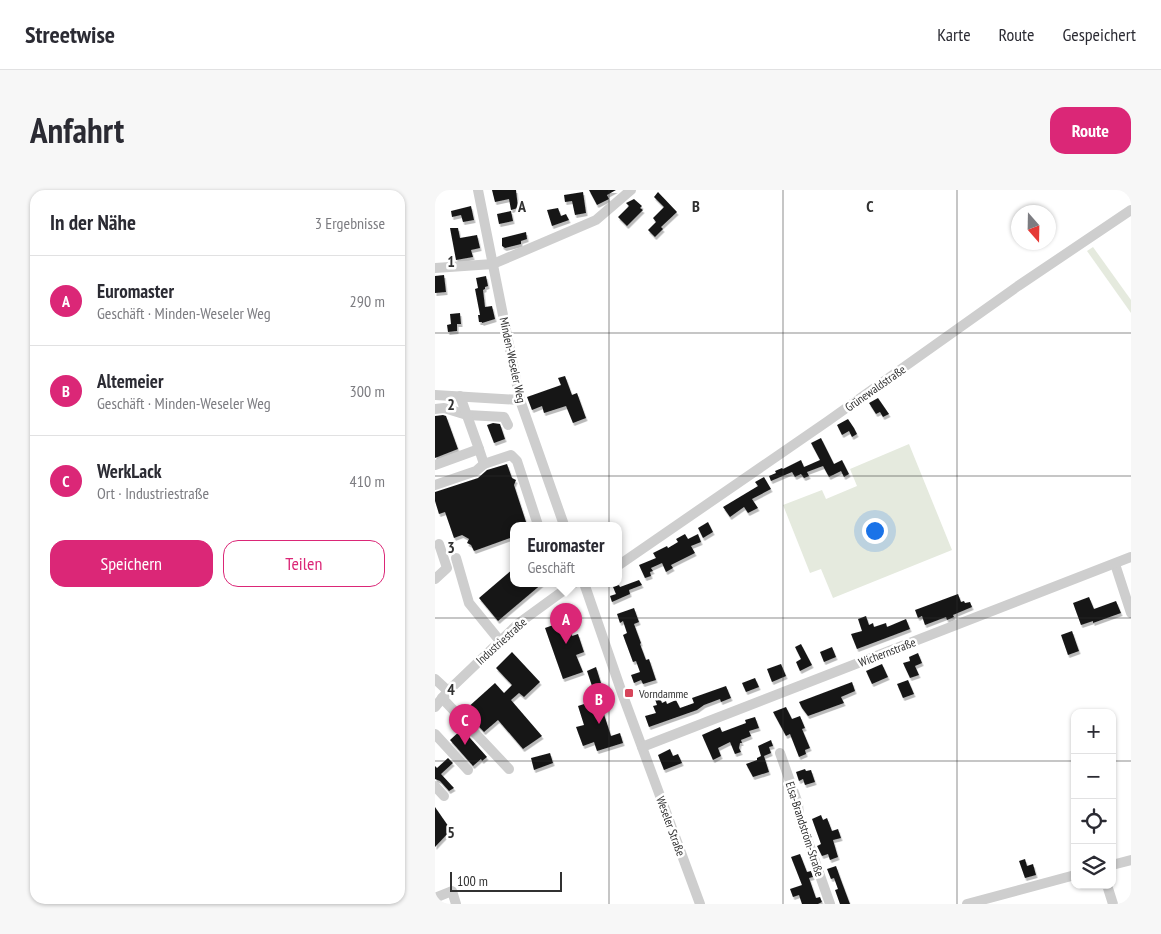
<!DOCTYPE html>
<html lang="de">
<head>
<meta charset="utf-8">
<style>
	body { margin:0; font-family:"PT Sans Narrow",sans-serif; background:#f7f7f7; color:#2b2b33 }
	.controls { position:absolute; right:15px; bottom:15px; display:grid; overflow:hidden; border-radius:10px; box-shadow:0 1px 4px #0004 }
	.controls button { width:45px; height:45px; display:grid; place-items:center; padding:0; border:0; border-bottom:1px solid #e1e1e2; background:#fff; color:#2b2b33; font:25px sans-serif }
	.compass { position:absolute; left:576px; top:15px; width:45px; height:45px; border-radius:50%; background:#fff; box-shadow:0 1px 4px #0004; rotate:160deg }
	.scale { position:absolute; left:15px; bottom:12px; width:112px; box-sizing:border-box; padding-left:5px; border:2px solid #313131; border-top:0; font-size:14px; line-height:18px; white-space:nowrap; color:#313131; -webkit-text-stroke:4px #fff; paint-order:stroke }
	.you { position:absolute; left:439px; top:340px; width:18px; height:18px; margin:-12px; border:4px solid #fff; border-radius:50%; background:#1a73e8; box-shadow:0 0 0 8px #1a73e833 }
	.badge { display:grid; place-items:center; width:32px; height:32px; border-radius:50%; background:#db2777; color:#fff; font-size:16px; font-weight:700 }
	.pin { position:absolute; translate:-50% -41px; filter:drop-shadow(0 1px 2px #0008) }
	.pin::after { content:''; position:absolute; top:26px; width:18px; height:15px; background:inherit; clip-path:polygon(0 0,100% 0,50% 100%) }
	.popup { position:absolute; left:75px; top:332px; width:112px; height:65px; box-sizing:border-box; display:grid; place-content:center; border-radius:10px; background:#fff; filter:drop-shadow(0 1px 4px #0005); font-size:16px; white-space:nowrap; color:#7c7c81 }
	.popup b { font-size:19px; color:#2b2b33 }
	.popup::after { content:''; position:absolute; left:50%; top:100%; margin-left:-10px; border:10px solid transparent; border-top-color:#fff }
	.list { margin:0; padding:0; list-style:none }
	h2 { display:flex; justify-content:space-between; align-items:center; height:65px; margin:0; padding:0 20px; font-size:21px }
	h2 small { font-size:16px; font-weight:400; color:#7c7c81 }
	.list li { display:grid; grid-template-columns:32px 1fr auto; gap:15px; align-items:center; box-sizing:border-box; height:90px; padding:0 20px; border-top:1px solid #e1e1e2 }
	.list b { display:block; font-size:19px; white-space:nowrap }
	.list p { margin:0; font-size:16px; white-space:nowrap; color:#7c7c81 }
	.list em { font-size:16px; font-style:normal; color:#7c7c81 }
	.actions { display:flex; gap:10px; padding:15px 20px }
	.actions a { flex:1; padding:11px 0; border:1px solid #db2777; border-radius:15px; text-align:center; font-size:18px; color:#db2777 }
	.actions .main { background:#db2777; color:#fff }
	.icon { flex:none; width:28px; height:28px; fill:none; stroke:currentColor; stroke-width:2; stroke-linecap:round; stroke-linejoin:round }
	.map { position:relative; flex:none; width:696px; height:714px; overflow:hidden; border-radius:15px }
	header { display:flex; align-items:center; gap:30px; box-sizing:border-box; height:70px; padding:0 25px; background:#fff; border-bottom:1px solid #e1e1e2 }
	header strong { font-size:24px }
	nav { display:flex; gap:28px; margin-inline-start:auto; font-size:18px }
	.intro { display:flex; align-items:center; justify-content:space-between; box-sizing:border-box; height:120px; padding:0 30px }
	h1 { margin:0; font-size:35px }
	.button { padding:12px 22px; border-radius:15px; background:#db2777; color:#fff; font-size:18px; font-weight:700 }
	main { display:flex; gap:30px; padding:0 30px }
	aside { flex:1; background:#fff; border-radius:15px; box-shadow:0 1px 4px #0004 }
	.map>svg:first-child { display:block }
	.green { fill:#e5eade }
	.building { fill:#181818; filter:url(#shadow) }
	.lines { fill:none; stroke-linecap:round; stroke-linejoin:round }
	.minor { stroke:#cecece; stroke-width:10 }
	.grid { fill:none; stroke:#313131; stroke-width:1; stroke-opacity:0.55 }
	.poi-dot { fill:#d7455b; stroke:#fff; stroke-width:2 }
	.labels { text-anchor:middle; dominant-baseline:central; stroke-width:5; stroke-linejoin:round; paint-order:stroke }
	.street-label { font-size:12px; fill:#313131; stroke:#fff }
	.poi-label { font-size:12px; fill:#313131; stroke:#fff; text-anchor:start }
	.grid-label { font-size:16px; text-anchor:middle; font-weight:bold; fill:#313131; stroke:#fff; stroke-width:5; stroke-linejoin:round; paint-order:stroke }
</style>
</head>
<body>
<header>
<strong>Streetwise</strong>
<nav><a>Karte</a><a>Route</a><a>Gespeichert</a></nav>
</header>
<div class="intro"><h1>Anfahrt</h1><a class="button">Route</a></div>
<main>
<aside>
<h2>In der Nähe<small>3 Ergebnisse</small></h2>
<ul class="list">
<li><span class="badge">A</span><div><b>Euromaster</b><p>Geschäft · Minden-Weseler Weg</p></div><em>290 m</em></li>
<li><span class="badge">B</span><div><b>Altemeier</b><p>Geschäft · Minden-Weseler Weg</p></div><em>300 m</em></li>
<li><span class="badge">C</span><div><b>WerkLack</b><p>Ort · Industriestraße</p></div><em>410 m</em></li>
</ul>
<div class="actions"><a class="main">Speichern</a><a>Teilen</a></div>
</aside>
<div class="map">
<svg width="696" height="714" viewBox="0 0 696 714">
	<defs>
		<filter id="shadow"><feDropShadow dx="1.5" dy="3" stdDeviation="0" flood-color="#0004"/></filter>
	</defs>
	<rect width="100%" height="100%" fill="#fff"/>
	<g class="green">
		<path d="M658 57 696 110V123L652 61Z"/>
		<path d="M474 254 517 360 398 408 386 379 375 383 348 315 387 300 391 309 422 296 415 279Z"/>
	</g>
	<g class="building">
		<path d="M57 0H81L83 18 76 20 74 9 60 12Z"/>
		<path d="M154 0H181L172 5 174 9 162 15Z"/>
		<path d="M148 2 151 23 140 25 137 11 130 12 129 5Z"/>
		<path d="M223 2 242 22 226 37 228 39 220 47 213 40 221 32 218 28 229 17 219 7Z"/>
		<path d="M199 9 207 16 205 18 208 20 192 36 183 27 194 16 191 13Z"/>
		<path d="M36 16 39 30 28 32 26 25 17 27 16 21Z"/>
		<path d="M123 18 126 26 131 24 134 30 117 36 112 20Z"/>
		<path d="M76 21 78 31 64 34 62 24Z"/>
		<path d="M15 38H23L25 48 42 45 45 58 36 60 38 67 21 70Z"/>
		<path d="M91 42 92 49 86 51V54L70 58 67 56V48Z"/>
		<path d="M9 85 11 102 0 103V86Z"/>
		<path d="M51 86 53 96 50 97V99L48 100 50 117 57 116 60 129 47 133V132H44L43 125H45L40 99 43 98 41 88Z"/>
		<path d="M25 123 26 134H22V141L13 142 12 135 16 134 15 124Z"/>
		<path d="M130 186 137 205 142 203 151 228 138 233 131 216 109 223 107 216 97 220 92 207 126 195 123 188Z"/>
		<path d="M443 208 454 224 448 227 445 222 441 224 434 213Z"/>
		<path d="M8 225 11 226 23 259 0 268V226Z"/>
		<path d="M413 229 419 238 416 240 419 238 422 244 417 247 414 241 407 245 402 235Z"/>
		<path d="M58 233 65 234 70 249 59 253 52 235Z"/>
		<path d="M386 248 399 274 407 270 414 284 409 287 406 281 394 287 388 276 372 282 374 286 369 288 366 284 360 287 357 282 336 291 334 286 341 283 340 281 347 278 348 279 366 270 369 277 385 270 376 253Z"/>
		<path d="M72 274 77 288 81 290 79 295 92 335H78V347L39 361 36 355 32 353 34 349 27 345 19 348 10 322 4 324 0 311V302L43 288 52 280Z"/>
		<path d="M329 287 336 299 317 309 323 318 313 323 309 317 295 327 288 317 323 296 320 292Z"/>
		<path d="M273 332 278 342 268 348 263 338Z"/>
		<path d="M250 344 253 349 263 344 266 352 256 356 260 363 236 375 238 378 231 382 227 373 216 378 218 381 215 382 216 386 210 388 204 375 221 368 218 363 232 356 233 358 243 352 241 349Z"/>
		<path d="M78 379V393H108L63 431 44 408Z"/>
		<path d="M204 390 207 395 194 400 195 404 177 412 175 406 181 404 178 397 184 395 185 397Z"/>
		<path d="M523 404 526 412 529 411 530 413 535 412 537 417 518 425 519 427 512 430 511 427 490 435 487 426 483 428 480 420Z"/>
		<path d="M654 407 659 419 681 411 686 423 658 433V431L646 435 638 413Z"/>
		<path d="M199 418 204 432 199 434 206 453 205 454 211 470 214 469 221 490 208 494 206 490 199 493 196 485 205 482 201 471 198 472 188 445 192 443 188 431 185 433 182 424Z"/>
		<path d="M431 426 434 435 438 433 439 437 451 433 452 437 471 429 475 439 422 459 416 444 427 441 423 429Z"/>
		<path d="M132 430 137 446 143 444 149 462 141 465 148 482 128 489 110 438Z"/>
		<path d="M637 441 644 461 633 465 626 445Z"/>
		<path d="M366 454 377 475 365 481 361 472 366 469 360 457Z"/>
		<path d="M397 457 401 467 389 472 385 462Z"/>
		<path d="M77 462 105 492 89 507 84 503 76 510 107 546 88 559 63 530 49 542 28 520 31 519 60 493 69 503 77 495 61 478Z"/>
		<path d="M483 463 487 473 480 476 484 485 475 488 468 473 475 471 474 467Z"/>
		<path d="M346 474 351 486 337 492 332 479Z"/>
		<path d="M447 474 453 487 437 494 431 481Z"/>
		<path d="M161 477 166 493 157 496 152 481Z"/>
		<path d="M320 488 324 497 311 502 307 493Z"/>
		<path d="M473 490 479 504 468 508 462 494Z"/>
		<path d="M417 492 420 501 406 507 409 513 373 526 367 518 364 512Z"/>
		<path d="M291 496 296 508 286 512 285 509 269 515 262 520 214 537 210 526 221 523 218 516 222 515 220 509 225 508 227 513 231 511 232 514 241 510 245 518 259 513 257 508Z"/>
		<path d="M164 509 176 546 185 543 188 553 162 561 159 552 148 556 141 537 149 535 143 516Z"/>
		<path d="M351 517 357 529 365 526 370 538 367 539 375 558 370 560 371 564 364 567 355 544 351 546 338 522Z"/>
		<path d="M320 527 324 538 314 541 316 546 306 550 307 553H305L304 558 306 562 300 564 295 552 283 558 286 566 278 570 267 545 285 537 287 542 311 533 310 530Z"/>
		<path d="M27 539 52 567 47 571 46 569 38 576 15 550Z"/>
		<path d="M336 550 338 556 334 557 336 563 329 566 334 582 318 587 311 574 322 570V568L326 566 323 556Z"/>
		<path d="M235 559 238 566 243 564 247 573 229 580 223 565Z"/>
		<path d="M115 563 118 573 99 580 96 568Z"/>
		<path d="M13 568 18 573 6 584 19 598 14 601 5 591 0 589V576L2 578Z"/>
		<path d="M370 579 371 581 376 580 380 592 370 595 368 589 364 591 361 582Z"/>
		<path d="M0 617 16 640 0 657Z"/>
		<path d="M386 625 388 630 392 628 397 641 403 639 406 648 398 650 403 667 395 670 393 664 387 666 382 656 386 654 377 629Z"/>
		<path d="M365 664 372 682 376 681 378 687 374 688 381 708 385 707 387 712 383 714H367L364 705 358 707 355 699 367 695 356 667Z"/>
		<path d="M590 669 592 676 598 674 601 685 590 688 584 671Z"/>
		<path d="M401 676 406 690 415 714H405L400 700 403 699 399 688 396 689 392 679Z"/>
	</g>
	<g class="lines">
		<g class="minor">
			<path d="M43 0 85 210 129 335"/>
			<path d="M0 78 58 74 161 30 196 0"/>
			<path d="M0 205 85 210"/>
			<path d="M0 219 9 218 32 225 69 227 73 235"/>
			<path d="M44 259 49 274 76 265 82 271 103 335"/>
			<path d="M0 275 44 259 25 206"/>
			<path d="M0 295 41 281 49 274"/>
			<path d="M21 368 34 413 65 451"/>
			<path d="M680 374 696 423"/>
			<path d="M184 375 393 231 583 96 696 20"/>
			<path d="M0 389 12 378 4 354"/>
			<path d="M149 393 187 503 265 714"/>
			<path d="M0 489 13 501"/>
			<path d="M7 508 74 579"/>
			<path d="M0 517 13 501 84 433 139 393"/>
			<path d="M0 544 33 580"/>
			<path d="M207 557 696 367"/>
			<path d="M345 563 363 614 364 626 395 714"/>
			<path d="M0 596 9 606"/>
			<path d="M677 675 696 670"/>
			<path d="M672 695 678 714"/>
			<path d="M0 708 17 701 21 714"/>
			<path d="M532 714 640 685"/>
		</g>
	</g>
	<path class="grid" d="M174 0V714M348 0V714M522 0V714M0 143H696M0 286H696M0 428H696M0 571H640M677 571H696"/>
	<rect class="poi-dot" x="189" y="498" width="10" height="10" rx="2.5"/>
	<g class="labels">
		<g class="street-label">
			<text transform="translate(78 170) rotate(78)">Minden-Weseler Weg</text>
			<text transform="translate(440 198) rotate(-35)">Grünewaldstraße</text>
			<text transform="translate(66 451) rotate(-42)">Industriestraße</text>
			<text transform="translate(452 462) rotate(-21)">Wichernstraße</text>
			<text transform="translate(236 636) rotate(70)">Weseler Straße</text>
			<text transform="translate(370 639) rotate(72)">Elsa-Brandström-Straße</text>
		</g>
		<g class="poi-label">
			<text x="204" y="503">Vorndamme</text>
		</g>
	</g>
	<g class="grid-label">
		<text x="87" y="22">A</text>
		<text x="261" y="22">B</text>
		<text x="435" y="22">C</text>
		<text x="16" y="77">1</text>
		<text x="16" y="220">2</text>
		<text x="16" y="363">3</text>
		<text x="16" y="505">4</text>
		<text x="16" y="648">5</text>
	</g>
</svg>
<div class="controls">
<button>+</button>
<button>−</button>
<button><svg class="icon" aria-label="locate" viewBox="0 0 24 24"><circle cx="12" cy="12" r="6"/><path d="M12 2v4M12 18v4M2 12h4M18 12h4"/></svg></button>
<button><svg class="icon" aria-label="layers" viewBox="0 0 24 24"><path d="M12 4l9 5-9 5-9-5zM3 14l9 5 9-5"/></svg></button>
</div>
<svg class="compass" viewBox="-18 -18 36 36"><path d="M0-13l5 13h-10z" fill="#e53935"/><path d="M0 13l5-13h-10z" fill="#7c7c81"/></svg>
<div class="scale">100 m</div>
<div class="you"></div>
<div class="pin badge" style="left:131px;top:454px">A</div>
<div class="popup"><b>Euromaster</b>Geschäft</div>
<div class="pin badge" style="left:164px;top:534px">B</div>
<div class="pin badge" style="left:30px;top:555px">C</div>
</div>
</main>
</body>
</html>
